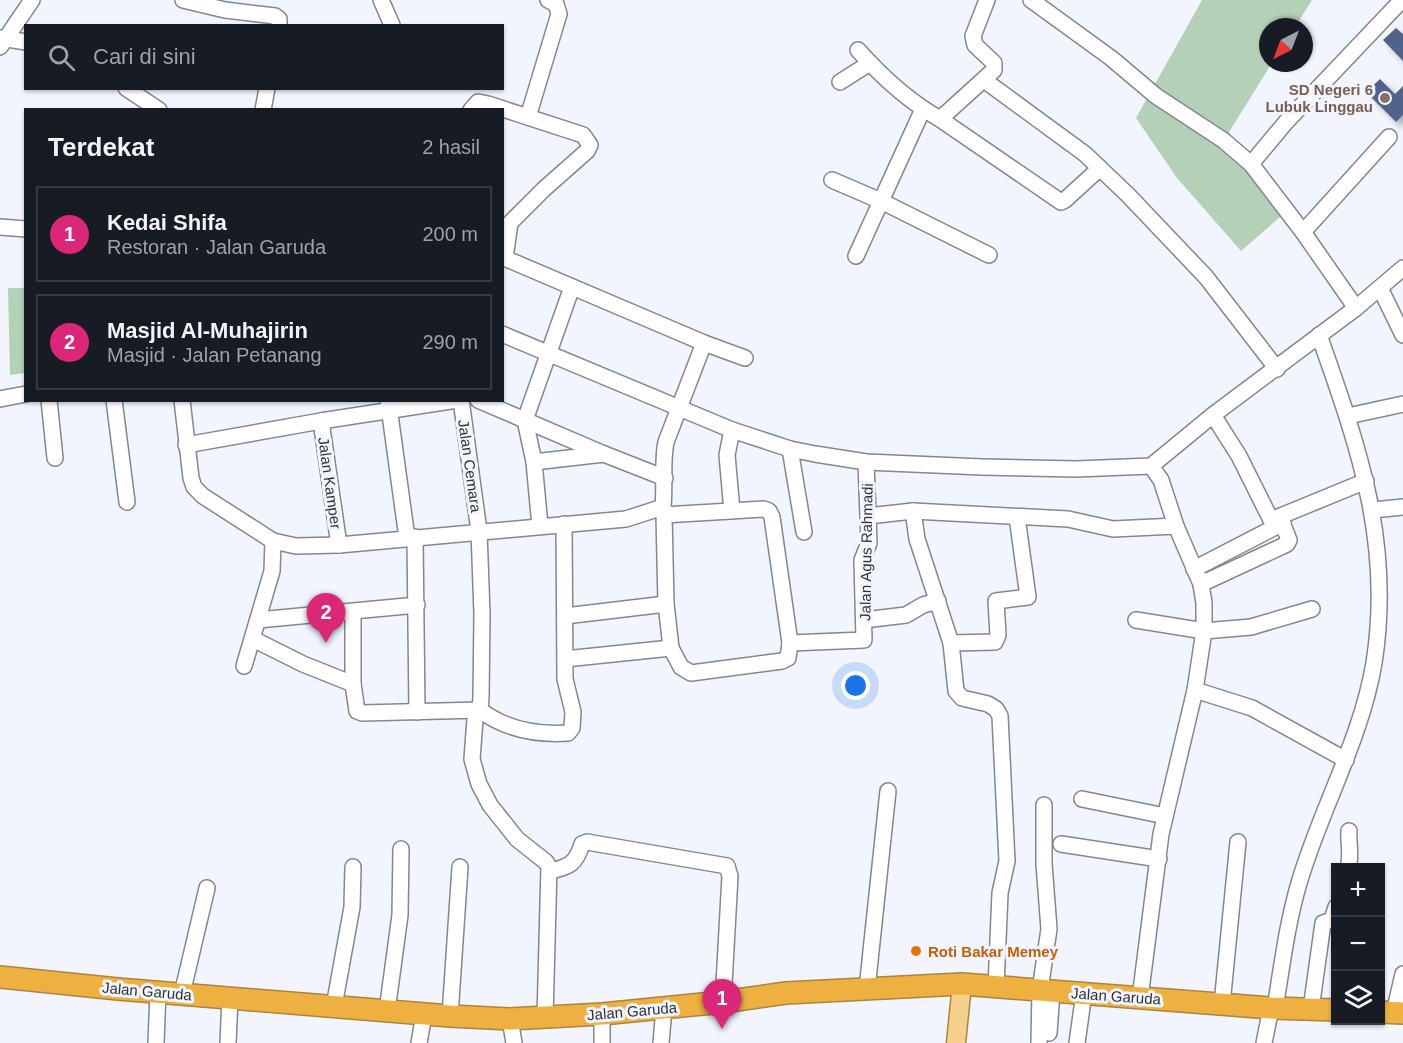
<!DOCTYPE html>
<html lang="id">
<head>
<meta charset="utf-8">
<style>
	body { margin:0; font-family:Helvetica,sans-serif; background:#20242c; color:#f1f3f6 }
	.controls { position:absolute; right:18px; bottom:18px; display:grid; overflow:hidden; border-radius:0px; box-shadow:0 2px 4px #0004 }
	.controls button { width:54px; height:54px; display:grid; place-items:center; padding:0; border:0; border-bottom:2px solid #363941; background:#171b24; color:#f1f3f6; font:30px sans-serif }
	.compass { position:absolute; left:1259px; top:18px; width:54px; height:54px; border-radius:50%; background:#171b24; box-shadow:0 2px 4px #0004; rotate:222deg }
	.you { position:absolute; left:856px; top:686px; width:21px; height:21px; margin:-15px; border:4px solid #fff; border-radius:50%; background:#1a73e8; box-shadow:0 0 0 9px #1a73e833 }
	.badge { display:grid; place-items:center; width:39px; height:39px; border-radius:50%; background:#db2777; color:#fff; font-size:20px; font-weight:700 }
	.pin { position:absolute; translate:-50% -50px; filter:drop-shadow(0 2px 3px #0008) }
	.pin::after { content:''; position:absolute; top:32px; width:21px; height:18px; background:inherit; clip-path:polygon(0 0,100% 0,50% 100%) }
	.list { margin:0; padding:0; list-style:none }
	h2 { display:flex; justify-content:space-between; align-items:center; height:78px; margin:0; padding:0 24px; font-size:26px }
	h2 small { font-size:20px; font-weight:400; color:#9ea1a6 }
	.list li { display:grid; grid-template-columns:39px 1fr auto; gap:18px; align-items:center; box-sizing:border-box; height:96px; margin:0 12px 12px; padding:0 12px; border:2px solid #363941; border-radius:0px }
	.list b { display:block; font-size:22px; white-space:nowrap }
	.list p { margin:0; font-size:20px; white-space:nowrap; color:#9ea1a6 }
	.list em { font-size:20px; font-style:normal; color:#9ea1a6 }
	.icon { flex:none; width:33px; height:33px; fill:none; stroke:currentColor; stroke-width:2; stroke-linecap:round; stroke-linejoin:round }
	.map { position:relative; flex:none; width:1403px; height:1043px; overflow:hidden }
	.search { position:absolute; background:#171b24; box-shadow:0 2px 4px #0004; left:24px; top:24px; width:480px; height:66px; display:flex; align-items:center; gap:15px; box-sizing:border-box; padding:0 21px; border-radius:0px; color:#9ea1a6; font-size:22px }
	.panel { position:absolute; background:#171b24; box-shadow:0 2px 4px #0004; left:24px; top:108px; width:480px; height:294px; border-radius:0px }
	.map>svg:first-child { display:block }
	.green { fill:#b4d1b7 }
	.building { fill:#51628b; filter:url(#shadow) }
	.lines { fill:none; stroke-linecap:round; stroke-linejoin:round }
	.minor-casing { stroke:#83878f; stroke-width:18 }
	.major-casing { stroke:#ac843d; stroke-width:21 }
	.highway-casing { stroke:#ac843d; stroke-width:24 }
	.minor { stroke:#fff; stroke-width:15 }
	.major { stroke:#f5d08d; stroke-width:18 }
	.highway { stroke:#eeb041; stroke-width:21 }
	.education-dot { fill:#8d6e63; stroke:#f2f5fe; stroke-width:2 }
	.food-dot { fill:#e8710a; stroke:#f2f5fe; stroke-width:2 }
	.labels { text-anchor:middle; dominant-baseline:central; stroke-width:6; stroke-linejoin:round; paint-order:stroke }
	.education-label { font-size:15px; font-weight:bold; fill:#785e54; stroke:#f2f5fe; text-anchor:end }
	.street-label { font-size:15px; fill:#303235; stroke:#f2f5fe }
	.food-label { font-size:15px; font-weight:bold; fill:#c56008; stroke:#f2f5fe; text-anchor:start }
</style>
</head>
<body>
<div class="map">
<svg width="1403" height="1043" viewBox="0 0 1403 1043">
	<defs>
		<filter id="shadow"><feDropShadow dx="5.5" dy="5.5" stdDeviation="3" flood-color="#0004"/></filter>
	</defs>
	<rect width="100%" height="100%" fill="#f2f5fe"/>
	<g class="green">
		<path d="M1202 0H1312L1295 27H1268V63H1272L1229 132 1281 216 1241 251 1177 178 1136 118Z"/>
		<path d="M8 288H26L25 373 10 375Z"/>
	</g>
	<g class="building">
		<path d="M1396 28 1403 34V61L1383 40Z"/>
		<path d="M1380 79 1395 94 1403 86V115L1396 122 1366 92Z"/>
	</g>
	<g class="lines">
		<g class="minor-casing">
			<g id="minor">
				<path d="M183 0 225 10 275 16 279 19V26"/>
				<path d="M381 0 392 25"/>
				<path d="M1031 0 1111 58 1156 96 1223 140 1251 164 1303 232 1356 308"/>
				<path d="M0 38 26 42"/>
				<path d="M0 47 32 0"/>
				<path d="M858 50C882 77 908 101 940 119L1061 202 1065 200 1100 168"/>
				<path d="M984 80 1085 154 1128 195 1206 277 1277 369"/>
				<path d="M840 82 870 63"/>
				<path d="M126 88 159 110"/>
				<path d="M263 110 267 88"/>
				<path d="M471 110 478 102 488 104 583 135 590 145 587 151 544 189 510 223 505 258"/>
				<path d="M528 117 559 14 556 4 548 0"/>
				<path d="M940 119 994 70V63L975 45 973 36 987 0"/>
				<path d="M1251 164 1286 122 1402 0"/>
				<path d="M832 180 881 201 989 255"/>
				<path d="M0 227 26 229"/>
				<path d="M1303 232 1389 137"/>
				<path d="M856 256 923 109"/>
				<path d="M502 257 704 343 745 358"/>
				<path d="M1380 288 1403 335"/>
				<path d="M502 334 732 430 790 449 815 454 866 462 982 467 1076 469 1151 466 1213 415 1356 308 1403 268"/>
				<path d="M0 399 26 394"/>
				<path d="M49 400 55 458"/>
				<path d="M114 400 127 502"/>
				<path d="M182 400 191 478 194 487 203 496 273 541 296 546 339 545 626 519 663 507C665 487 662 460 666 442L704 343"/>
				<path d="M388 400 407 538"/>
				<path d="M461 400 479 531 482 614 481 697 480 710 475 719 472 759 479 784 490 805 517 839 546 862 549 867 545 1017"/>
				<path d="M478 400 604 454"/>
				<path d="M1213 415 1239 456 1271 520 1366 481"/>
				<path d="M1348 416 1403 404"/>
				<path d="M321 421 339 545"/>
				<path d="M732 430 727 455 732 511"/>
				<path d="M186 445 321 421 457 400"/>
				<path d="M790 449 804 532"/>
				<path d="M534 462 604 454 665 478"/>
				<path d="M663 507 664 515 666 604 671 648 681 667 691 673 782 661 788 658 790 643 772 517 769 511 764 509 664 515"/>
				<path d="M1373 510 1403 507"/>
				<path d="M913 511 917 539 951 643 956 691 962 698 988 704 996 709 1000 716 1007 861 1000 893 996 987"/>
				<path d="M868 516 913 511 1068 519 1113 529 1176 526"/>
				<path d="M540 526 534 462 525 420 572 287"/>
				<path d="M415 537 417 712"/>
				<path d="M1194 569 1283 523"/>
				<path d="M1201 584 1287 544 1289 540 1280 517"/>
				<path d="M353 613V684L357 711 362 713 480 710C505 729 537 735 568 733L572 728 573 712 565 679 564 524"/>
				<path d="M565 616 666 604"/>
				<path d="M258 620 417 605"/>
				<path d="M864 620 906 615 923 605 938 601"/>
				<path d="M1136 620 1204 631 1251 627 1312 609"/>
				<path d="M253 639 303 664 353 684"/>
				<path d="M790 643 864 640 862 560 869 543 866 462"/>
				<path d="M951 643 995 642 998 635 996 601 1028 597 1017 517"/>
				<path d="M565 659 671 648"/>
				<path d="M244 666 272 571 273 541"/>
				<path d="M1195 690 1252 708 1346 760"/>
				<path d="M1082 799 1165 816"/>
				<path d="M1061 844 1159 859"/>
				<path d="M1348 868C1352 854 1348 845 1349 831"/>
				<path d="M550 871C569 867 576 864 582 844L587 842 727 866 730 876 723 1002"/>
				<path d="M867 989 888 791"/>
				<path d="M182 994 207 888"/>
				<path d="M1140 998 1161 834 1195 690 1204 631V603L1201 584 1176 526 1161 480 1151 466"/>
				<path d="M1222 1004 1238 842"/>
				<path d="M334 1006 352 907 353 867"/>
				<path d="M1275 1008C1282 966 1287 924 1299 883 1321 808 1361 740 1374 663 1393 542 1358 446 1319 335"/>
				<path d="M1311 1009 1323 923 1332 920 1336 907"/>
				<path d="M387 1011 400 915 401 849"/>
				<path d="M1394 1013 1403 974"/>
				<path d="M602 1014V1043"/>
				<path d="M450 1016 460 867"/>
				<path d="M510 1019 514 1043"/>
				<path d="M1049 1033 1052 991"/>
				<path d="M156 1043 158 992"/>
				<path d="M228 1043 230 998"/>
				<path d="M419 1043 424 1014"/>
				<path d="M661 1043 664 1008"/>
				<path d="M1039 1043 1040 990 1049 929 1044 864V805"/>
				<path d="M1077 1043 1084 993"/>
				<path d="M1264 1043 1271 1008"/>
			</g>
		</g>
		<g class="major-casing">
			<path id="major" d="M956 1043 962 984"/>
		</g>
		<g class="highway-casing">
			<g id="highway">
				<path d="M0 977 118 989 450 1016 510 1019 602 1014 723 1002 786 993 962 984 1271 1008 1336 1010"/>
				<path d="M1380 1012 1403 1013"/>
			</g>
		</g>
		<use href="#minor" class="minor"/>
		<use href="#major" class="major"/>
		<use href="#highway" class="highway"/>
	</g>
	<circle class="education-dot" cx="1385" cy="98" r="6"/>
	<circle class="food-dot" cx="916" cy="951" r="6"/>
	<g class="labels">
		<g class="education-label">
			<text x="1373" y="89">SD Negeri 6<tspan x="1373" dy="17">Lubuk Linggau</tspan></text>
		</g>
		<g class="street-label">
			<text transform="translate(470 466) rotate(82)">Jalan Cemara</text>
			<text transform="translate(330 483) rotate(82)">Jalan Kamper</text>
			<text transform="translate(866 552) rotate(-89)">Jalan Agus Rahmadi</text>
			<text transform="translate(147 991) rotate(5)">Jalan Garuda</text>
			<text transform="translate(1116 996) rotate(4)">Jalan Garuda</text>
			<text transform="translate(632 1011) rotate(-5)">Jalan Garuda</text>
		</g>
		<g class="food-label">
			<text x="928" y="951">Roti Bakar Memey</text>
		</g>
	</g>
</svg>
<div class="controls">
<button>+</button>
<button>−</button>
<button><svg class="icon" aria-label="layers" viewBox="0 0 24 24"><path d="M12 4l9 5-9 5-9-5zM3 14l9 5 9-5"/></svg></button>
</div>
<svg class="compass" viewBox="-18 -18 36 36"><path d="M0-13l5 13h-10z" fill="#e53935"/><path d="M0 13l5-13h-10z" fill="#9ea1a6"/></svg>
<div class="you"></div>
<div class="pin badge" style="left:722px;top:1029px">1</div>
<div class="pin badge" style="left:326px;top:643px">2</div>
<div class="search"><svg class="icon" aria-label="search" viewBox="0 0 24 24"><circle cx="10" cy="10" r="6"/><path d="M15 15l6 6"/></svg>Cari di sini</div>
<section class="panel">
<h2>Terdekat<small>2 hasil</small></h2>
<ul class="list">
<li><span class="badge">1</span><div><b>Kedai Shifa</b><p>Restoran · Jalan Garuda</p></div><em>200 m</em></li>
<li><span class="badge">2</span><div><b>Masjid Al-Muhajirin</b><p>Masjid · Jalan Petanang</p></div><em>290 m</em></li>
</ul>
</section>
</div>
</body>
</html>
